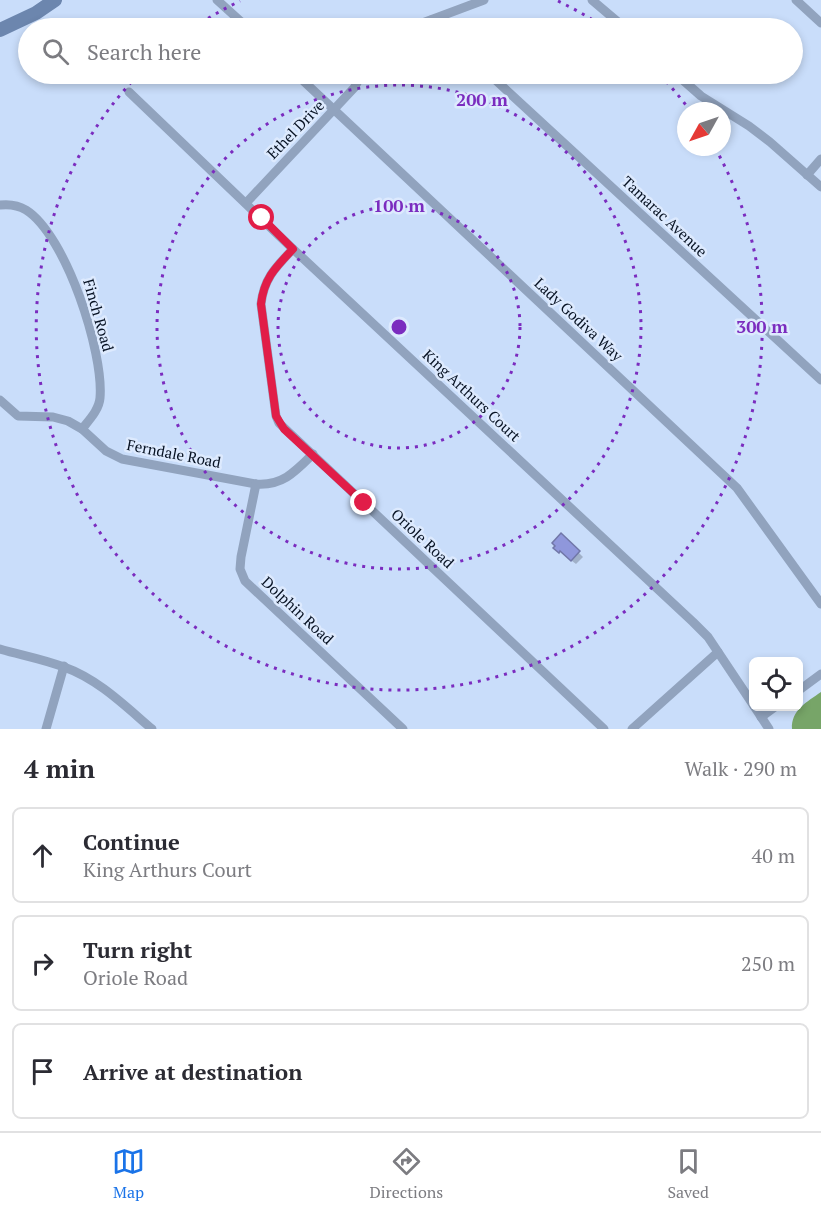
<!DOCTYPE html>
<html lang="en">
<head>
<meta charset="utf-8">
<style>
	body { margin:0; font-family:"PT Serif",serif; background:#f7f7f7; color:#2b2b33 }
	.controls { position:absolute; right:18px; bottom:18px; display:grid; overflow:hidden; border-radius:9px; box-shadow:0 3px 9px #0003 }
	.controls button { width:54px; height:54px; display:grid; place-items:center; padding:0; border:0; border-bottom:2px solid #e1e1e2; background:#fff; color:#2b2b33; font:30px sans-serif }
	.compass { position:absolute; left:677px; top:102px; width:54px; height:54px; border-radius:50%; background:#fff; box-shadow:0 3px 9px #0003; rotate:230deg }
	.stop { position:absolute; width:18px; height:18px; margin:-14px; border:4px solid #e11d48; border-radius:50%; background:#fff }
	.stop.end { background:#e11d48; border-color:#fff; box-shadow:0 2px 6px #0008 }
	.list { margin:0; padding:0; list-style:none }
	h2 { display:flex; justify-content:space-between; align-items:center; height:78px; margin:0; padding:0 24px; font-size:26px }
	h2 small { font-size:20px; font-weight:400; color:#7c7c81 }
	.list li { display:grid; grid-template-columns:39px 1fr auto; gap:18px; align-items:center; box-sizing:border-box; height:96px; margin:0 12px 12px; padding:0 12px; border:2px solid #e1e1e2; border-radius:9px }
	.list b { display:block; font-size:22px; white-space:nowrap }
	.list p { margin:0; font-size:20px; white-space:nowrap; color:#7c7c81 }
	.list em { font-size:20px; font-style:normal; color:#7c7c81 }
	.icon { flex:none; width:33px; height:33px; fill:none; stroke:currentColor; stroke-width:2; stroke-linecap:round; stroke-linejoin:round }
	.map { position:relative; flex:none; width:821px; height:729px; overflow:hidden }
	.search { position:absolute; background:#fff; box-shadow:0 3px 9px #0003; left:18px; right:18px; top:18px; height:66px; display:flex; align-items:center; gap:15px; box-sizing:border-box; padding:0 21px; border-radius:33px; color:#7c7c81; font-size:22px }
	.sheet { height:402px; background:#fff }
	nav { display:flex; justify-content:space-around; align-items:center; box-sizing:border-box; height:84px; border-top:2px solid #e1e1e2; background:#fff; font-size:16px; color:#7c7c81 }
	nav a { display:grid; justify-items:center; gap:3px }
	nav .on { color:#1a73e8 }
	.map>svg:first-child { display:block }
	.water { fill:#77a568 }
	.shadow { fill:#0003 }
	.building { fill:#8f97db; stroke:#7177a8; stroke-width:1.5 }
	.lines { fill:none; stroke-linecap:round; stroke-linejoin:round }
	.street { stroke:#91a3be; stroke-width:9 }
	.secondary { stroke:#6c86ae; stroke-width:14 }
	.route { stroke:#e11d48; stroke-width:8 }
	.ring { fill:none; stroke:#7b2cbf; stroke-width:3; stroke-dasharray:3 6 }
	.labels { text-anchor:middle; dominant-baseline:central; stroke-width:5; stroke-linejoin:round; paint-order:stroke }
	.street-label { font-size:15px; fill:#071223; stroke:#ddeafe }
	.centre { fill:#7b2cbf; stroke:#ddeafe; stroke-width:3 }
	.ring-label { font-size:18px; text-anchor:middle; font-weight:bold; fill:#7b2cbf; stroke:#ddeafe; stroke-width:5; stroke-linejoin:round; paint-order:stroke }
</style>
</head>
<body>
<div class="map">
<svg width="821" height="729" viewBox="0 0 821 729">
	<rect width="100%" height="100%" fill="#c9ddfa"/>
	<path class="water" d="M821 692V729H792C791 710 807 702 821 692Z"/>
	<path class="shadow" d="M561 535 583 557 576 564 555 548Z"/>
	<path class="building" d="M561 533 580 551 571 561 560 551 559 553 553 548 555 546 552 543Z"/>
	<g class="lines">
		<g class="street">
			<path d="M217 0 248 28"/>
			<path d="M592 0 625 28"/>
			<path d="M796 0 821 23"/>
			<path d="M431 20 440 28"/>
			<path d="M409 28 484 0"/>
			<path d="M296 74 737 488 821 604"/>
			<path d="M489 74 821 380"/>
			<path d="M676 74 701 96 749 126 770 142 821 187"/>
			<path d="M129 92 293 249 693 622 708 637 754 706"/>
			<path d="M807 175 821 159"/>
			<path d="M246 203 354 88 362 74"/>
			<path d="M0 205C9 204 18 205 26 210 66 235 104 353 100 398 99 410 89 420 82 429"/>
			<path d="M293 249C276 267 264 278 261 304L276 416 279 423 604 729"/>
			<path d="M0 400 18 416 53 417 68 421 82 429 106 451 122 459 256 484C282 486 295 472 313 454"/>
			<path d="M256 484 241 557 240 569 245 581 403 729"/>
			<path d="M0 649C21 655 43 659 64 667 98 679 125 706 152 729"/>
			<path d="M798 691 821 674"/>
			<path d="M754 706 769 729"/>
			<path d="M761 717 776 706"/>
			<path d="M46 729 64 666"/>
			<path d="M632 729 718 652"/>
		</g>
		<path class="secondary" d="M0 30 36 13 55 0"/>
	</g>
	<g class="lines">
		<path class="route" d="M262 218 293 249C276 267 264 278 261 304L276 416 284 429 364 503"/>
	</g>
	<g class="ring">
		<circle cx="399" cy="327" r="121"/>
		<circle cx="399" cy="327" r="242"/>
		<path d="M193 28A363 363 0 0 1 240 1M558 1A363 363 0 0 1 605 28M660 75A363 363 0 0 1 689 109M715 148A363 363 0 1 1 138 75"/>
	</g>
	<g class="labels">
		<g class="street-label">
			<text transform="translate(295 129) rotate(-46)">Ethel Drive</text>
			<text transform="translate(665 216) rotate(43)">Tamarac Avenue</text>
			<text transform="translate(99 315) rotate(74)">Finch Road</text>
			<text transform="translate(579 319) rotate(43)">Lady Godiva Way</text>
			<text transform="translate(472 395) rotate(43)">King Arthurs Court</text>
			<text transform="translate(174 453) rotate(11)">Ferndale Road</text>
			<text transform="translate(423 538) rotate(43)">Oriole Road</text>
			<text transform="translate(298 610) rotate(43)">Dolphin Road</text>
		</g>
	</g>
	<circle cx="399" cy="327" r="9" class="centre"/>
	<g class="ring-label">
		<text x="482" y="106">200 m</text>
		<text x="399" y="212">100 m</text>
		<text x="762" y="333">300 m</text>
	</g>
</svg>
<div class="controls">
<button><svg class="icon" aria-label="locate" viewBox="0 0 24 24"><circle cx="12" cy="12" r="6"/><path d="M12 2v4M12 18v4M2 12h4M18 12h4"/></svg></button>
</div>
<svg class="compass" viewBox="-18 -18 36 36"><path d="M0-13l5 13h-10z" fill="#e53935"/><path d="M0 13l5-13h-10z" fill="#7c7c81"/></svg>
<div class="stop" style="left:262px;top:218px"></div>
<div class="stop end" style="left:364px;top:503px"></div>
<div class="search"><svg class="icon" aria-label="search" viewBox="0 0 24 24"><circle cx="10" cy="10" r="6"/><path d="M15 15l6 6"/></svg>Search here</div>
</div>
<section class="sheet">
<h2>4 min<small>Walk · 290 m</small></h2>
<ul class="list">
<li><svg class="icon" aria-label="ahead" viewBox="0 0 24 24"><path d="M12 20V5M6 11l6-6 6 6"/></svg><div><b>Continue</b><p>King Arthurs Court</p></div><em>40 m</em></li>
<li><svg class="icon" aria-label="right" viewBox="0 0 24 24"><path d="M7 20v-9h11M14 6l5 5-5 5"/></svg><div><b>Turn right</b><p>Oriole Road</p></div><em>250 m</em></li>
<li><svg class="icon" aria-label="arrive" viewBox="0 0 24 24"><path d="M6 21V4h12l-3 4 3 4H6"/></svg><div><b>Arrive at destination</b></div></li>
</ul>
</section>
<nav>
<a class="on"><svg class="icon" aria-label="map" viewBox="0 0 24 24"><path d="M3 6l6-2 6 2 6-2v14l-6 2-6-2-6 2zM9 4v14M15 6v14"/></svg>Map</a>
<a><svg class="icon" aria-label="directions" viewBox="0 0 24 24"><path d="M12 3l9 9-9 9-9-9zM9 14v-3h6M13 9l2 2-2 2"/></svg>Directions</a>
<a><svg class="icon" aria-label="saved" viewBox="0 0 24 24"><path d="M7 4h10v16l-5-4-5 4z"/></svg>Saved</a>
</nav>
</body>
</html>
